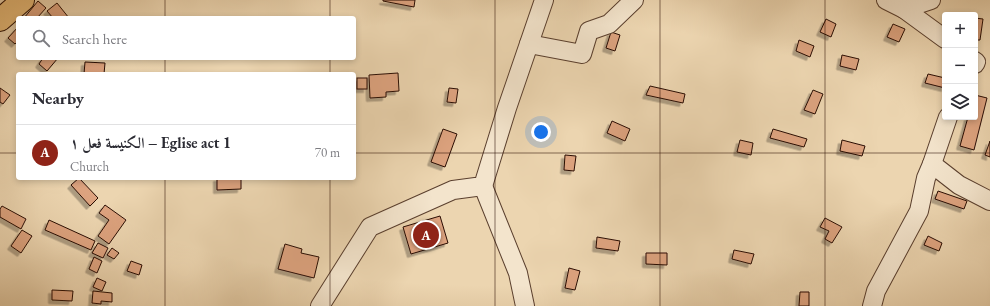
<!DOCTYPE html>
<html lang="en">
<head>
<meta charset="utf-8">
<style>
	body { margin:0; font-family:"EB Garamond",Amiri,serif; background:#f7f7f7; color:#2b2b33 }
	.controls { position:absolute; right:12px; top:12px; display:grid; overflow:hidden; border-radius:4px; box-shadow:0 2px 6px #0003 }
	.controls button { width:36px; height:36px; display:grid; place-items:center; padding:0; border:0; border-bottom:1px solid #e1e1e2; background:#fff; color:#2b2b33; font:20px sans-serif }
	.you { position:absolute; left:541px; top:132px; width:14px; height:14px; margin:-10px; border:3px solid #fff; border-radius:50%; background:#1a73e8; box-shadow:0 0 0 6px #1a73e833 }
	.badge { display:grid; place-items:center; width:26px; height:26px; border-radius:50%; background:#8f2418; color:#fff; font-size:13px; font-weight:700 }
	.pin { position:absolute; translate:-50% -50%; border:2px solid #fff; box-shadow:0 1px 4px #0006 }
	.list { margin:0; padding:0; list-style:none }
	h2 { display:flex; justify-content:space-between; align-items:center; height:52px; margin:0; padding:0 16px; font-size:17px }
	h2 small { font-size:13px; font-weight:400; color:#7c7c81 }
	.list li { display:grid; grid-template-columns:26px 1fr auto; gap:12px; align-items:center; box-sizing:border-box; height:56px; padding:0 16px; border-top:1px solid #e1e1e2 }
	.list b { display:block; font-size:15px; white-space:nowrap }
	.list p { margin:0; font-size:13px; white-space:nowrap; color:#7c7c81 }
	.list em { font-size:13px; font-style:normal; color:#7c7c81 }
	.icon { flex:none; width:22px; height:22px; fill:none; stroke:currentColor; stroke-width:2; stroke-linecap:round; stroke-linejoin:round }
	.map { position:relative; flex:none; width:990px; height:306px; overflow:hidden }
	.search { position:absolute; background:#fff; box-shadow:0 2px 6px #0003; left:16px; top:16px; width:340px; height:44px; display:flex; align-items:center; gap:10px; box-sizing:border-box; padding:0 14px; border-radius:4px; color:#7c7c81; font-size:15px }
	.panel { position:absolute; background:#fff; box-shadow:0 2px 6px #0003; left:16px; top:72px; width:340px; height:108px; border-radius:4px }
	.map>svg:first-child { display:block }
	.building { fill:#dda37f; stroke:#290d02; filter:url(#shadow) }
	.lines { fill:none; stroke-linecap:round; stroke-linejoin:round }
	.street-casing { stroke:#5a3f2e; stroke-width:20 }
	.primary-casing { stroke:#290d02; stroke-width:24 }
	.street { stroke:#f3e4cc; stroke-width:18 }
	.primary { stroke:#e6ba78; stroke-width:22 }
	.grid { fill:none; stroke:#290d02; stroke-width:1; stroke-opacity:0.55 }
</style>
</head>
<body>
<div class="map">
<svg width="990" height="306" viewBox="0 0 990 306">
	<defs>
		<filter id="shadow"><feDropShadow dx="-3.5" dy="3.5" stdDeviation="0" flood-color="#0004"/></filter>
	</defs>
	<rect width="100%" height="100%" fill="#ecd5b0"/>
	<filter id="stains"><feTurbulence type="fractalNoise" baseFrequency=".005" numOctaves="4"/><feColorMatrix values="0 0 0 0 .2 0 0 0 0 .09 0 0 0 0 .02 0 0 0 .5 -.17"/></filter>
	<radialGradient id="worn" r=".72"><stop offset=".6" stop-color="#630" stop-opacity="0"/><stop offset="1" stop-color="#630" stop-opacity=".3"/></radialGradient>
	<g class="building">
		<path d="M383 0H415L414 7 383 1Z"/>
		<path d="M38 1 46 8 37 18H24Z"/>
		<path d="M57 3 69 18H53L47 11Z"/>
		<path d="M975 18 983 19 980 40H975Z"/>
		<path d="M826 19 836 24 831 37 820 32Z"/>
		<path d="M893 24 905 29 899 42 887 37Z"/>
		<path d="M18 27V41L15 44 8 38Z"/>
		<path d="M611 32 620 35 615 51 606 48Z"/>
		<path d="M799 40 814 46 810 57 796 51Z"/>
		<path d="M842 55 859 59 856 70 840 66Z"/>
		<path d="M43 58H58L47 71 39 64Z"/>
		<path d="M85 62 105 63 104 74H84Z"/>
		<path d="M398 73 399 91 386 92V97L370 98 369 75Z"/>
		<path d="M928 74 945 78V88L925 83Z"/>
		<rect x="357" y="78" width="10" height="11"/>
		<path d="M650 86 685 94 683 103 646 95Z"/>
		<path d="M0 88 10 95 3 104 0 102Z"/>
		<path d="M449 88 458 89 456 103 447 102Z"/>
		<path d="M813 90 823 94 815 114 804 110Z"/>
		<path d="M975 95 987 98 974 150 960 146 968 117H975Z"/>
		<path d="M612 121 630 129 625 141 607 133Z"/>
		<path d="M443 129 457 134 445 167 431 162Z"/>
		<path d="M773 129 807 139 804 147 770 138Z"/>
		<path d="M740 140 753 143 751 155 737 152Z"/>
		<path d="M842 140 865 146 862 156 840 151Z"/>
		<path d="M990 141V157L985 155Z"/>
		<path d="M565 155 576 156 574 171 564 170Z"/>
		<path d="M79 178 98 198 90 206 71 185Z"/>
		<path d="M217 178H241V189L217 190Z"/>
		<path d="M938 191 967 201 964 209 935 199Z"/>
		<path d="M105 205 126 220 109 244 98 236 109 220 99 213Z"/>
		<path d="M2 206 26 219 21 229 0 217V209Z"/>
		<path d="M440 216 448 243 411 254 403 227Z"/>
		<path d="M825 218 842 227 832 243 825 239 829 231 820 227Z"/>
		<path d="M49 220 95 241 91 250 45 230Z"/>
		<path d="M22 230 32 236 21 253 11 246Z"/>
		<path d="M928 236 942 243 939 251 924 245Z"/>
		<path d="M597 237 620 241 618 251 596 248Z"/>
		<path d="M98 243 108 248 103 258 92 253Z"/>
		<path d="M285 244 302 249 301 253 319 257 314 278 278 269Z"/>
		<path d="M112 248 119 253 114 259 107 255Z"/>
		<path d="M734 250 754 254 751 264 732 259Z"/>
		<path d="M646 253H667V265L646 264Z"/>
		<path d="M94 257 102 261 97 273 89 269Z"/>
		<path d="M131 261 142 265 139 275 127 271Z"/>
		<path d="M569 268 580 271 575 290 565 288Z"/>
		<path d="M97 278 106 282 102 291 93 287Z"/>
		<path d="M52 290 73 291 72 301 52 300Z"/>
		<path d="M93 291 112 293V302L101 301V304L92 303Z"/>
		<path d="M800 292H809V306H799Z"/>
	</g>
	<g class="lines">
		<g class="street-casing">
			<g id="street">
				<path d="M886 0 904 9 931 0"/>
				<path d="M904 9 945 39"/>
				<path d="M529 44 582 54 589 31 609 24 634 0"/>
				<path d="M975 61 976 62 975 64"/>
				<path d="M948 117 932 164 959 185 990 201"/>
				<path d="M483 186 518 273 525 306"/>
				<path d="M320 306 370 227 453 190 483 186 507 108 544 0"/>
				<path d="M872 306 876 291 919 211 926 178 932 164"/>
			</g>
		</g>
		<g class="primary-casing">
			<path id="primary" d="M0 20 23 0"/>
		</g>
		<use href="#street" class="street"/>
		<use href="#primary" class="primary"/>
	</g>
	<path class="grid" d="M165 0V18M330 0V18M495 0V306M660 0V306M825 0V306M165 58V74M330 58V74M0 153H18M354 153H990M165 178V306M330 178V306"/>
	<rect width="100%" height="100%" filter="url(#stains)"/>
	<rect width="100%" height="100%" fill="url(#worn)"/>
</svg>
<div class="controls">
<button>+</button>
<button>−</button>
<button><svg class="icon" aria-label="layers" viewBox="0 0 24 24"><path d="M12 4l9 5-9 5-9-5zM3 14l9 5 9-5"/></svg></button>
</div>
<div class="you"></div>
<div class="pin badge" style="left:426px;top:235px">A</div>
<div class="search"><svg class="icon" aria-label="search" viewBox="0 0 24 24"><circle cx="10" cy="10" r="6"/><path d="M15 15l6 6"/></svg>Search here</div>
<section class="panel">
<h2>Nearby<small></small></h2>
<ul class="list">
<li><span class="badge">A</span><div><b>الكنيسة فعل ۱ – Eglise act 1</b><p>Church</p></div><em>70 m</em></li>
</ul>
</section>
</div>
</body>
</html>
